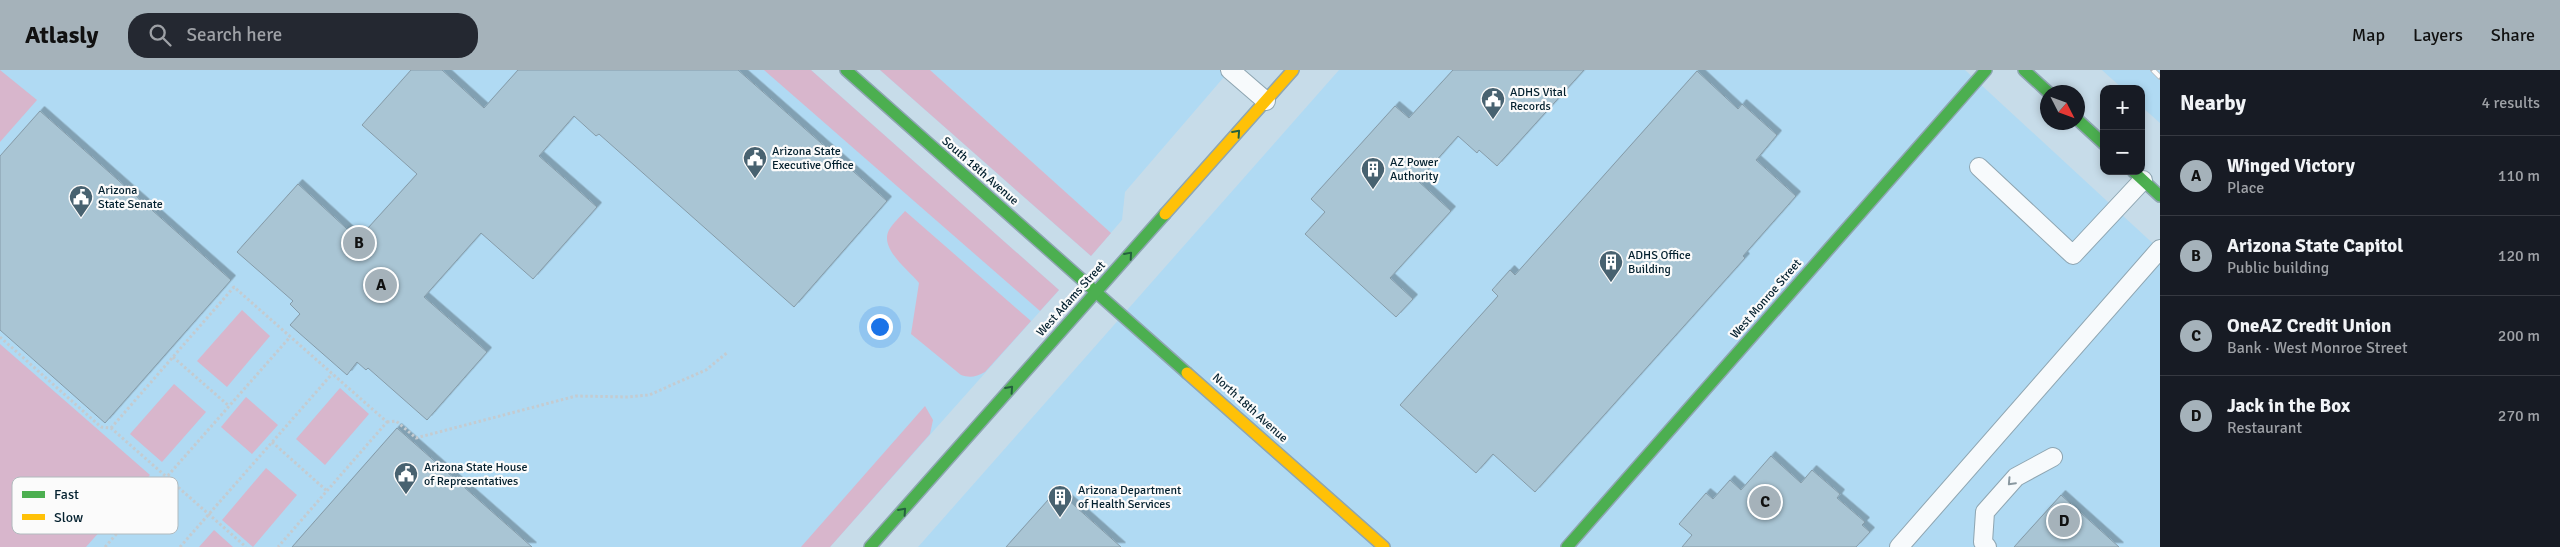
<!DOCTYPE html>
<html lang="en">
<head>
<meta charset="utf-8">
<style>
	body { margin:0; font-family:Signika,sans-serif; background:#242831; color:#f1f3f6 }
	.controls { position:absolute; right:15px; top:15px; display:grid; overflow:hidden; border-radius:10px; box-shadow:0 2px 8px #0003 }
	.controls button { width:45px; height:45px; display:grid; place-items:center; padding:0; border:0; border-bottom:1px solid #363941; background:#171b24; color:#f1f3f6; font:25px sans-serif }
	.compass { position:absolute; left:2040px; top:15px; width:45px; height:45px; border-radius:50%; background:#171b24; box-shadow:0 2px 8px #0003; rotate:132deg }
	.you { position:absolute; left:879px; top:256px; width:18px; height:18px; margin:-12px; border:4px solid #fff; border-radius:50%; background:#1a73e8; box-shadow:0 0 0 8px #1a73e833 }
	.badge { display:grid; place-items:center; width:32px; height:32px; border-radius:50%; background:#a5b2ba; color:#111; font-size:16px; font-weight:700 }
	.pin { position:absolute; translate:-50% -50%; border:2px solid #fff; box-shadow:0 1px 5px #0006 }
	.list { margin:0; padding:0; list-style:none }
	h2 { display:flex; justify-content:space-between; align-items:center; height:65px; margin:0; padding:0 20px; font-size:21px }
	h2 small { font-size:16px; font-weight:400; color:#9ea1a6 }
	.list li { display:grid; grid-template-columns:32px 1fr auto; gap:15px; align-items:center; box-sizing:border-box; height:80px; padding:0 20px; border-top:1px solid #363941 }
	.list b { display:block; font-size:19px; white-space:nowrap }
	.list p { margin:0; font-size:16px; white-space:nowrap; color:#9ea1a6 }
	.list em { font-size:16px; font-style:normal; color:#9ea1a6 }
	.icon { flex:none; width:28px; height:28px; fill:none; stroke:currentColor; stroke-width:2; stroke-linecap:round; stroke-linejoin:round }
	.map { position:relative; flex:none; width:2160px; height:477px; overflow:hidden }
	header { display:flex; align-items:center; gap:30px; box-sizing:border-box; height:70px; padding:0 25px; background:#a5b2ba; color:#111 }
	header strong { font-size:24px }
	nav { display:flex; gap:28px; margin-inline-start:auto; font-size:18px }
	.search { width:350px; height:45px; background:#242831; display:flex; align-items:center; gap:12px; box-sizing:border-box; padding:0 18px; border-radius:20px; color:#9ea1a6; font-size:19px }
	main { display:flex }
	aside { flex:1; background:#171b24 }
	.map>svg:first-child { display:block }
	.built { fill:#b0daf3 }
	.green { fill:#d8b6cc }
	.building { fill:#a9c5d4; stroke:#869ca9; filter:url(#shadow) }
	.lines { fill:none; stroke-linecap:round; stroke-linejoin:round }
	.lane-casing { stroke:#8ea5b1; stroke-width:20 }
	.fast-casing { stroke:#8ea5b1; stroke-width:14 }
	.slow-casing { stroke:#8ea5b1; stroke-width:14 }
	.path { stroke:#c4cbd0; stroke-width:3; stroke-dasharray:2.5 2.5; stroke-linecap:butt }
	.lane { stroke:#f7fafc; stroke-width:18 }
	.fast { stroke:#4caf50; stroke-width:11 }
	.slow { stroke:#ffc107; stroke-width:11 }
	.rail-casing { stroke:#b3b9be; stroke-width:5.5 }
	.rail { stroke:#fbfbfb; stroke-width:4; stroke-dasharray:11; stroke-linecap:butt }
	.oneway { stroke:#24613e }
	.oneway2 { stroke:#8a98a0 }
	.labels { text-anchor:middle; dominant-baseline:central; stroke-width:4.5; stroke-linejoin:round; paint-order:stroke }
	.poi-label { font-size:12px; fill:#04212f; stroke:#fbfbfb; text-anchor:start }
	.street-label { font-size:12px; fill:#04212f; stroke:#fbfbfb }
	.key { fill:#fbfbfb; stroke:#b1babe; stroke-width:1 }
	.key-label { font-size:14px; fill:#04212f }
</style>
</head>
<body>
<header>
<strong>Atlasly</strong>
<div class="search"><svg class="icon" aria-label="search" viewBox="0 0 24 24"><circle cx="10" cy="10" r="6"/><path d="M15 15l6 6"/></svg>Search here</div>
<nav><a>Map</a><a>Layers</a><a>Share</a></nav>
</header>
<main>
<div class="map">
<svg width="2160" height="477" viewBox="0 0 2160 477">
	<defs>
		<filter id="shadow"><feDropShadow dx="4.5" dy="-4.5" stdDeviation="0" flood-color="#0004"/></filter>
	</defs>
	<rect width="100%" height="100%" fill="#c7dce9"/>
	<g class="built">
		<path d="M0 0H811L1059 220 830 477H0Z"/>
		<path d="M880 0H1230L1125 122 1122 150 1091 186Z"/>
		<path d="M1339 0H1965L2160 180V477H918Z"/>
		<path d="M2102 0H2160V53L2141 36V19H2123Z"/>
	</g>
	<g class="green">
		<path d="M0 0 37 30 0 72Z"/>
		<path d="M764 0H811L1059 220 1040 241Z"/>
		<path d="M880 0H930L1111 163 1091 186Z"/>
		<path d="M905 141 1031 251 985 302C976 307 970 308 961 305L911 264 919 213C909 200 879 179 889 160 893 153 900 147 905 141Z"/>
		<path d="M242 240 270 266 227 317 197 291Z"/>
		<path d="M0 274 150 405 86 477H0Z"/>
		<path d="M174 314 206 342 162 392 130 364Z"/>
		<path d="M340 318 369 344 325 395 296 369Z"/>
		<path d="M246 327 278 355 252 384 221 357Z"/>
		<path d="M925 336 933 350 930 364 830 477H801Z"/>
		<path d="M266 398 297 425 253 477 222 450Z"/>
		<path d="M214 460 233 477H199Z"/>
	</g>
	<g class="building">
		<path d="M411 0H442L484 38 518 0H738L887 131 794 237 599 64 596 66 574 46 539 86 597 137 533 209 481 163 424 227 487 282 427 350 368 298 366 300 357 292 347 305 290 255 300 244 290 234 293 231 237 182 298 114 358 169 417 104 362 55Z"/>
		<path d="M1453 0H1584L1497 96 1479 80 1477 83 1458 66 1418 111 1451 141 1390 208 1413 229 1396 247 1305 164 1325 142 1311 129 1395 36 1409 48Z"/>
		<path d="M1697 1 1738 39 1742 34 1777 65 1756 90 1796 126 1743 186 1745 188 1535 422 1493 384 1476 403 1400 335 1498 226 1492 220 1510 200 1515 205Z"/>
		<path d="M40 41 231 210 105 353 0 260V86Z"/>
		<path d="M397 358 532 477H292Z"/>
		<path d="M1771 386 1801 413 1812 400 1840 424 1837 428 1865 452 1862 455 1870 462 1856 477H1682L1692 465 1679 454 1706 423 1713 429 1730 410 1741 420Z"/>
		<path d="M1057 420 1121 477H1006Z"/>
		<path d="M2061 425 2119 477H2014Z"/>
	</g>
	<g class="lines">
		<g class="lane-casing">
			<g id="lane">
				<path d="M1230 0 1266 31"/>
				<path d="M1979 97 2073 185 2143 110"/>
				<path d="M1899 477 2160 179"/>
				<path d="M1987 477 1983 472 1985 442 2016 407 2053 387"/>
			</g>
		</g>
		<g class="fast-casing">
			<g id="fast">
				<path d="M846 0 1187 303"/>
				<path d="M2024 0 2048 22"/>
				<path d="M2078 50 2104 74"/>
				<path d="M2133 101 2160 126"/>
				<path d="M870 477 1165 144"/>
				<path d="M1567 477 1986 0"/>
			</g>
		</g>
		<g class="slow-casing">
			<g id="slow">
				<path d="M1165 144 1293 0"/>
				<path d="M1187 303 1384 477"/>
			</g>
		</g>
		<g class="path">
			<path d="M0 267 101 357 111 358 246 477"/>
			<path d="M173 287 229 336"/>
			<path d="M387 352 396 351 416 368 576 326 628 327 649 325 706 300 728 282"/>
			<path d="M111 358 234 217 387 352 278 477"/>
			<path d="M272 372 327 421"/>
			<path d="M105 477 290 267"/>
			<path d="M180 477 332 304"/>
		</g>
		<use href="#lane" class="lane"/>
		<use href="#fast" class="fast"/>
		<use href="#slow" class="slow"/>
		<g class="rail-casing">
			<path id="rail" d="M2153 0 2160 7"/>
		</g>
		<use href="#rail" class="rail"/>
	</g>
	<defs><path id="oneway-chevron" d="M-2-3.5L2.5 0L-2 3.5" fill="none" stroke-width="1.6" stroke-linecap="round" stroke-linejoin="round" transform="scale(1.25)"/></defs>
	<g class="oneway">
		<use href="#oneway-chevron" transform="translate(1237 63) rotate(-48)"/>
		<use href="#oneway-chevron" transform="translate(1129 185) rotate(-49)"/>
		<use href="#oneway-chevron" transform="translate(1010 319) rotate(-48)"/>
		<use href="#oneway-chevron" transform="translate(903 441) rotate(-48)"/>
	</g>
	<use class="oneway2" href="#oneway-chevron" transform="translate(2011 412) rotate(133)"/>
	<defs>
		<g id="civic-pin" transform="scale(1.25)"><path d="M0 17L-7.5 6A9.5 9.5 0 1 1 7.5 6Z" fill="#486270" stroke="#fbfbfb"/><path d="M-.6-6.5H3V-4.5H.6V-3L4-1V1h2V6H-6V1h2V-1L-.6-3ZM-1.2 2.5V6h2.4V2.5Z" fill="#fff"/></g>
		<g id="building-pin" transform="scale(1.25)"><path d="M0 17L-7.5 6A9.5 9.5 0 1 1 7.5 6Z" fill="#486270" stroke="#fbfbfb"/><path d="M-4-6H4V6H1V3H-1V6H-4ZM-2.5-4.3h1.7v1.8h-1.7ZM.8-4.3h1.7v1.8H.8ZM-2.5-1h1.7V.8h-1.7ZM.8-1h1.7V.8H.8Z" fill="#fff"/></g>
	</defs>
	<g fill-rule="evenodd">
		<use href="#civic-pin" x="1493" y="29"/>
		<use href="#civic-pin" x="755" y="88"/>
		<use href="#building-pin" x="1373" y="99"/>
		<use href="#civic-pin" x="81" y="127"/>
		<use href="#building-pin" x="1611" y="192"/>
		<use href="#civic-pin" x="406" y="404"/>
		<use href="#building-pin" x="1060" y="427"/>
	</g>
	<g class="labels">
		<g class="poi-label">
			<text x="1510" y="22">ADHS Vital<tspan x="1510" dy="14">Records</tspan></text>
			<text x="772" y="81">Arizona State<tspan x="772" dy="14">Executive Office</tspan></text>
			<text x="1390" y="92">AZ Power<tspan x="1390" dy="14">Authority</tspan></text>
			<text x="98" y="120">Arizona<tspan x="98" dy="14">State Senate</tspan></text>
			<text x="1628" y="185">ADHS Office<tspan x="1628" dy="14">Building</tspan></text>
			<text x="424" y="397">Arizona State House<tspan x="424" dy="14">of Representatives</tspan></text>
			<text x="1078" y="420">Arizona Department<tspan x="1078" dy="14">of Health Services</tspan></text>
		</g>
		<g class="street-label">
			<text transform="translate(980 101) rotate(41)">South 18th Avenue</text>
			<text transform="translate(1071 229) rotate(-48)">West Adams Street</text>
			<text transform="translate(1766 229) rotate(-49)">West Monroe Street</text>
			<text transform="translate(1250 338) rotate(42)">North 18th Avenue</text>
		</g>
	</g>
	<rect x="12" y="407" width="166" height="57" rx="8" class="key"/>
	<rect x="22" y="421" width="23" height="7" fill="#4caf50"/>
	<rect x="22" y="444" width="23" height="6" fill="#ffc107"/>
	<g class="key-label">
		<text x="54" y="429">Fast</text>
		<text x="54" y="452">Slow</text>
	</g>
</svg>
<div class="controls">
<button>+</button>
<button>−</button>
</div>
<svg class="compass" viewBox="-18 -18 36 36"><path d="M0-13l5 13h-10z" fill="#e53935"/><path d="M0 13l5-13h-10z" fill="#9ea1a6"/></svg>
<div class="you"></div>
<div class="pin badge" style="left:381px;top:215px">A</div>
<div class="pin badge" style="left:359px;top:173px">B</div>
<div class="pin badge" style="left:1765px;top:432px">C</div>
<div class="pin badge" style="left:2064px;top:451px">D</div>
</div>
<aside>
<h2>Nearby<small>4 results</small></h2>
<ul class="list">
<li><span class="badge">A</span><div><b>Winged Victory</b><p>Place</p></div><em>110 m</em></li>
<li><span class="badge">B</span><div><b>Arizona State Capitol</b><p>Public building</p></div><em>120 m</em></li>
<li><span class="badge">C</span><div><b>OneAZ Credit Union</b><p>Bank · West Monroe Street</p></div><em>200 m</em></li>
<li><span class="badge">D</span><div><b>Jack in the Box</b><p>Restaurant</p></div><em>270 m</em></li>
</ul>
</aside>
</main>
</body>
</html>
